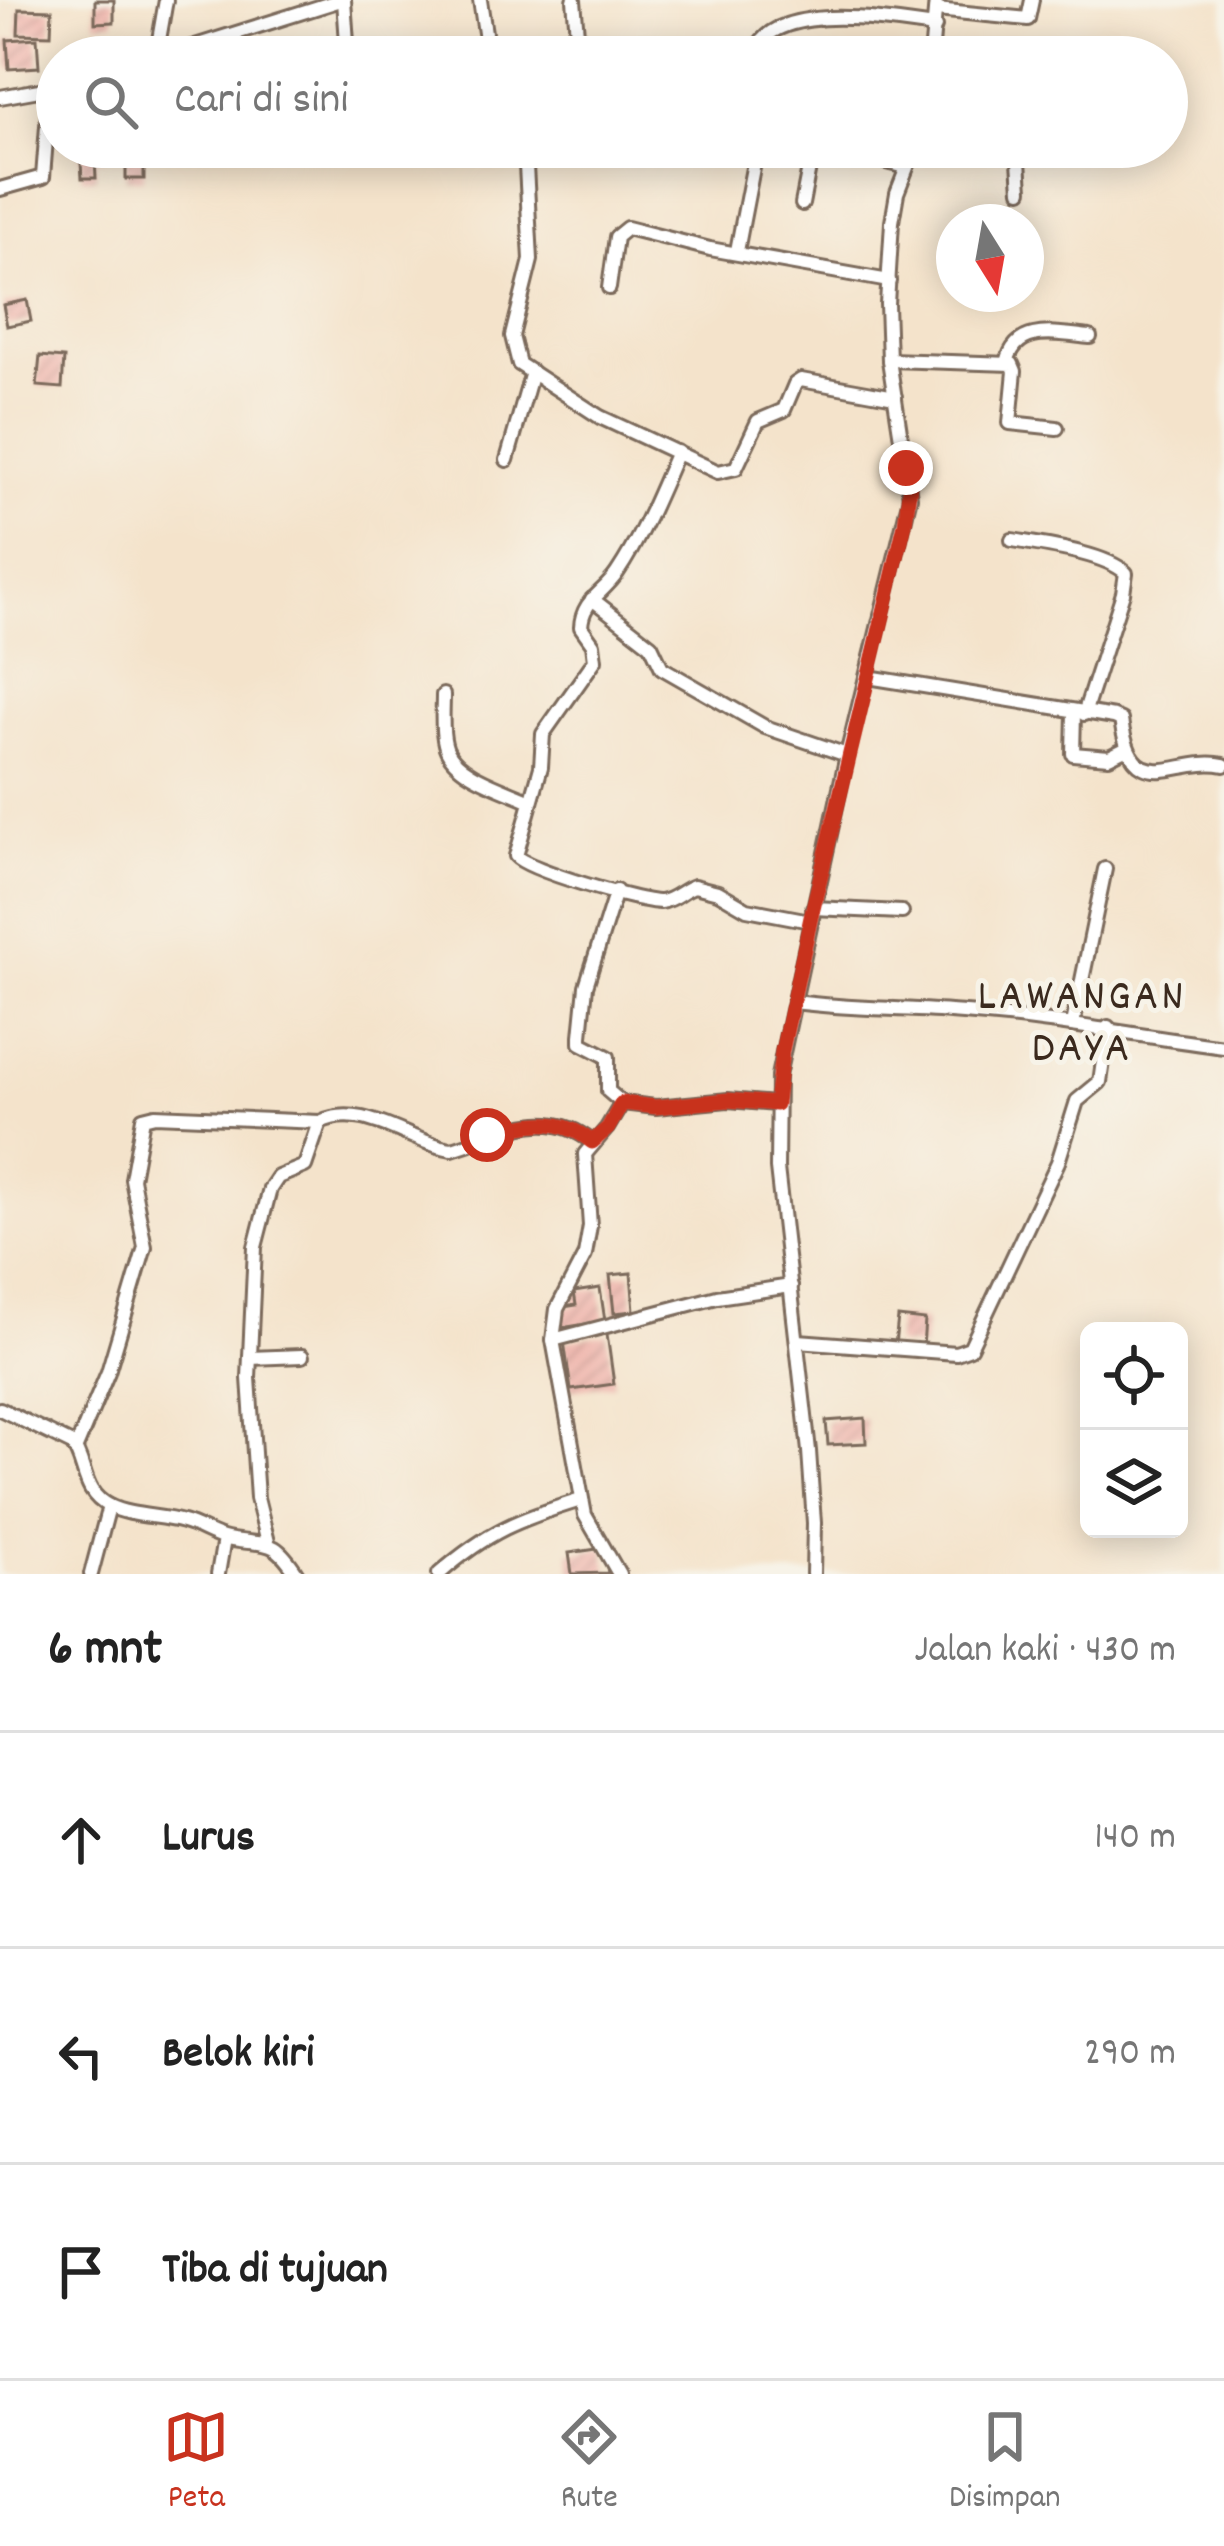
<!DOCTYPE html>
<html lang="id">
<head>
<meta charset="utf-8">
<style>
	body { margin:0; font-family:Dekko,sans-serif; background:#f2f2f2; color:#222 }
	.controls { position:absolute; right:36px; bottom:36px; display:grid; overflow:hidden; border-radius:18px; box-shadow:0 6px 30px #0003 }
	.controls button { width:108px; height:108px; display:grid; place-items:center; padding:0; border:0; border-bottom:3px solid #e0e0e0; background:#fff; color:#222; font:60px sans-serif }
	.compass { position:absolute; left:936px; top:204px; width:108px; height:108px; border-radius:50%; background:#fff; box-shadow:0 6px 30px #0003; rotate:169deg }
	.stop { position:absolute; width:36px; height:36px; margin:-27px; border:9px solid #c8321e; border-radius:50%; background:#fff }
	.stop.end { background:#c8321e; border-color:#fff; box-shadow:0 3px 12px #0008 }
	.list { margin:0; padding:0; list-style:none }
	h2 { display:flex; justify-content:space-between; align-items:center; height:156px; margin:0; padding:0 48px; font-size:51px }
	h2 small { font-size:39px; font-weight:400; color:#767676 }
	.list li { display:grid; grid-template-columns:78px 1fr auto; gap:36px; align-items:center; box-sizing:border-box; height:216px; padding:0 48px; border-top:3px solid #e0e0e0 }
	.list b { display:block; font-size:45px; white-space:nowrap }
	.list em { font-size:39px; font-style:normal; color:#767676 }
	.icon { flex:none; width:66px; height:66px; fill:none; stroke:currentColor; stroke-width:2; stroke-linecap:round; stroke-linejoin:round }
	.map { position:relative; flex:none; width:1224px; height:1574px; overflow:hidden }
	.search { position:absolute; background:#fff; box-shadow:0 6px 30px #0003; left:36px; right:36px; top:36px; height:132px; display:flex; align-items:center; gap:30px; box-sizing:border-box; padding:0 42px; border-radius:66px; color:#767676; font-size:45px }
	.sheet { height:804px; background:#fff }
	nav { display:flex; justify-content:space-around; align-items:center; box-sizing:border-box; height:168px; border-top:3px solid #e0e0e0; background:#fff; font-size:33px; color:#767676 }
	nav a { display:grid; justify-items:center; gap:6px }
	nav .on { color:#c8321e }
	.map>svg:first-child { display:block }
	.building { fill:url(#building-hatch) }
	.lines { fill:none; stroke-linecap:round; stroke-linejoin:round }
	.minor-casing { stroke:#7c6b5b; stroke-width:18 }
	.minor { stroke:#fff; stroke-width:12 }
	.route { stroke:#c8321e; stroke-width:15 }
	.labels { text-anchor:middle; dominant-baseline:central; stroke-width:10; stroke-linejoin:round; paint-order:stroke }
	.quarter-label { font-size:45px; letter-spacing:3px; fill:#3b2a1e; stroke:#f7f3e8 }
</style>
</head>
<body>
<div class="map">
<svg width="1224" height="1574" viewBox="0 0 1224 1574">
	<defs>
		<pattern id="building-hatch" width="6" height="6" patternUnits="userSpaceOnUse" patternTransform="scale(3)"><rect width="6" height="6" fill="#efb3aa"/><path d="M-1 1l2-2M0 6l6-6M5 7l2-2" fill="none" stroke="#ce9a92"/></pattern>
	</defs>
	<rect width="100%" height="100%" fill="#f7f3e8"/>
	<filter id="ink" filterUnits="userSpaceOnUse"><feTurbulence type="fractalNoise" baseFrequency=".00833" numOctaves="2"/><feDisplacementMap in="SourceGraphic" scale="24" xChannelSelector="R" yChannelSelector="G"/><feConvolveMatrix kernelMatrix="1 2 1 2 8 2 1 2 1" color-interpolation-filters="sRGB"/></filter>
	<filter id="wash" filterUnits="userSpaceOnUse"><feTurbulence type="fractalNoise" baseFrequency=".004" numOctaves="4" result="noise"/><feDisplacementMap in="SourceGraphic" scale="48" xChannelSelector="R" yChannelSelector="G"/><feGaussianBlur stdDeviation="2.7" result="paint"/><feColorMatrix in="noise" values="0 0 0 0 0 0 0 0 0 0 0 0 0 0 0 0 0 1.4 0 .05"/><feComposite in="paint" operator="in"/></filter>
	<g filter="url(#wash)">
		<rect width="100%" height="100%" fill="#f4e3cb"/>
		<g id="blocks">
			<g class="building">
				<path d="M95 0H114V22L95 23Z"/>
				<path d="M19 9 52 10 51 35 18 34Z"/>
				<path d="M37 38 39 67 9 69 7 40Z"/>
				<path d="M80 147H106V159H95L96 178H82Z"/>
				<path d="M111 147H144V179H126V156H111Z"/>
				<path d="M27 300 31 321 7 326 3 305Z"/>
				<path d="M40 356 64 358 62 388 37 386Z"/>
				<path d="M631 1273 634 1311 614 1313 610 1275Z"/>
				<path d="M600 1288 605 1321 561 1328 558 1308 576 1305 574 1292Z"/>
				<path d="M898 1317 925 1320 923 1347 895 1345Z"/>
				<path d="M607 1334 614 1384 571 1390 564 1341Z"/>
				<path d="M865 1418 866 1443 828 1445 826 1421Z"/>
				<path d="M604 1548 608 1573 572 1574 569 1553Z"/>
			</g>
		</g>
	</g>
	<g filter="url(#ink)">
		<use href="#blocks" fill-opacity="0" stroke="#7c6b5b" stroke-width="3"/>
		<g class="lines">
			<g class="minor-casing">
				<g id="minor">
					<path d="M344 0 348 57"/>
					<path d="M480 0 485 33"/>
					<path d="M574 0 579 57"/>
					<path d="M936 10 1028 19 1032 0"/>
					<path d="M156 57 166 0"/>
					<path d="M160 57 341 0"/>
					<path d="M754 57C767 0 884 20 935 27"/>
					<path d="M931 57 936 0"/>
					<path d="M0 97 56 87"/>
					<path d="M525 147 531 260 512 336 519 364 600 417 718 472 736 468 758 421 784 410 795 384 801 380 895 397"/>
					<path d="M827 147 906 167"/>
					<path d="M1018 147 1021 190"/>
					<path d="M0 189 43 177 50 88"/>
					<path d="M802 204 813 147"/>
					<path d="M737 251 757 147"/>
					<path d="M609 288 616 237 627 228 710 249 889 281"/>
					<path d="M889 360 1012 364 1015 371 1010 423 1057 428"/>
					<path d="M1007 363C1016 323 1057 334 1090 337"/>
					<path d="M677 452C659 493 642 536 617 573 603 594 582 600 581 627L593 644 595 660 543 734 541 767 516 856C528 870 639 902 660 902 673 901 682 890 694 886L718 892 747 909 810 921"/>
					<path d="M507 460 532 372"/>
					<path d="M1012 540C1041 545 1105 553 1126 573L1123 593 1084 714"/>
					<path d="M592 599 651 645 662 668 765 727 847 755"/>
					<path d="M868 677 1114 717 1121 720C1133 804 1177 755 1224 765"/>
					<path d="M443 695C443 711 441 729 445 744 452 775 506 789 531 801"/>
					<path d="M1074 712 1073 754 1109 757 1125 749"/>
					<path d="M616 891 586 986 581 1036V1043L608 1057V1091L622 1103"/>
					<path d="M813 908 902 912"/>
					<path d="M794 1002C847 1009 898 1008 950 1012 1043 1018 1133 1035 1224 1047"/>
					<path d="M1073 1024 1105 869"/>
					<path d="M553 1340 717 1297 791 1286"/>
					<path d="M798 1341 956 1353 970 1348 1058 1162 1077 1101 1100 1082 1108 1027"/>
					<path d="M250 1358 302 1356"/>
					<path d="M0 1409 72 1444C87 1464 81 1492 109 1506 132 1517 160 1515 183 1522 199 1526 212 1536 227 1539 267 1547 272 1535 297 1574"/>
					<path d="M76 1448 108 1372 145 1247 132 1179 143 1118 155 1115 320 1122"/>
					<path d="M268 1542 257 1498 249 1378 255 1247 270 1189 278 1177 305 1166 320 1122C364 1101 409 1143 452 1149 501 1135 545 1104 592 1142"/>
					<path d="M91 1574 109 1506"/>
					<path d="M218 1574 224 1539"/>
					<path d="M439 1574C488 1531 519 1519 581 1500"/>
					<path d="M619 1574 585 1515 553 1340 557 1309 585 1255 590 1226 585 1154 607 1128 622 1103 656 1107 728 1100 776 1104"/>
					<path d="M813 1574 814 1523 809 1451 777 1168 778 1076 847 755 910 497 889 360 887 304 892 222 897 193 915 147"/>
				</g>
			</g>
			<use href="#minor" class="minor"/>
		</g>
	</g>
	<g class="lines" filter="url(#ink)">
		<path class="route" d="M487 1135C527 1124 557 1114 592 1142L608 1128 622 1103 656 1107 728 1100 776 1104 782 1051 813 908 905 524 910 484 906 468"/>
	</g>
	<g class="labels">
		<g class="quarter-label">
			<text x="1082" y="999">LAWANGAN<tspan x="1082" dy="52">DAYA</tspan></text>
		</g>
	</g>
</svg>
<div class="controls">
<button><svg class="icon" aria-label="locate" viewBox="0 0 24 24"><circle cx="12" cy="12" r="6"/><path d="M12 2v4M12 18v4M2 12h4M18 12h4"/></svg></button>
<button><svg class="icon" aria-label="layers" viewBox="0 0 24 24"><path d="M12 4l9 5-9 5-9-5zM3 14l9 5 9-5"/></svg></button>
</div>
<svg class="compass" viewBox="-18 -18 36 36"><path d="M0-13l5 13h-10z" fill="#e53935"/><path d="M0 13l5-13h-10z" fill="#767676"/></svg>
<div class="stop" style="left:487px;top:1135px"></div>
<div class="stop end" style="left:906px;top:468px"></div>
<div class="search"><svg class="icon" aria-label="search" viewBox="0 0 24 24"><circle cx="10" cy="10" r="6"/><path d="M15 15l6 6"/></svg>Cari di sini</div>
</div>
<section class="sheet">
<h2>6 mnt<small>Jalan kaki · 430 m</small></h2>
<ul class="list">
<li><svg class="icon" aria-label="ahead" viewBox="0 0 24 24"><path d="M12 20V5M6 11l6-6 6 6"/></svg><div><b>Lurus</b></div><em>140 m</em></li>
<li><svg class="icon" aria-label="left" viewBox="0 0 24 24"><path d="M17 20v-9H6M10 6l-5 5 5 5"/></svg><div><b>Belok kiri</b></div><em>290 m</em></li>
<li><svg class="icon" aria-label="arrive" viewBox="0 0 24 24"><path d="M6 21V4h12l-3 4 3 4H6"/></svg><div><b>Tiba di tujuan</b></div></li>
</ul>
</section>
<nav>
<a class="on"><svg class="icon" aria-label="map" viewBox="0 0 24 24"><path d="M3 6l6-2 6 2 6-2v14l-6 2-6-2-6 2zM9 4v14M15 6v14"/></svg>Peta</a>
<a><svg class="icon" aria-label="directions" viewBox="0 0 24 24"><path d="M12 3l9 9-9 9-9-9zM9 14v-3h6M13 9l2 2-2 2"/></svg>Rute</a>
<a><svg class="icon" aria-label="saved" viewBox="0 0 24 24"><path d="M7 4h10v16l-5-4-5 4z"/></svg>Disimpan</a>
</nav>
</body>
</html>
